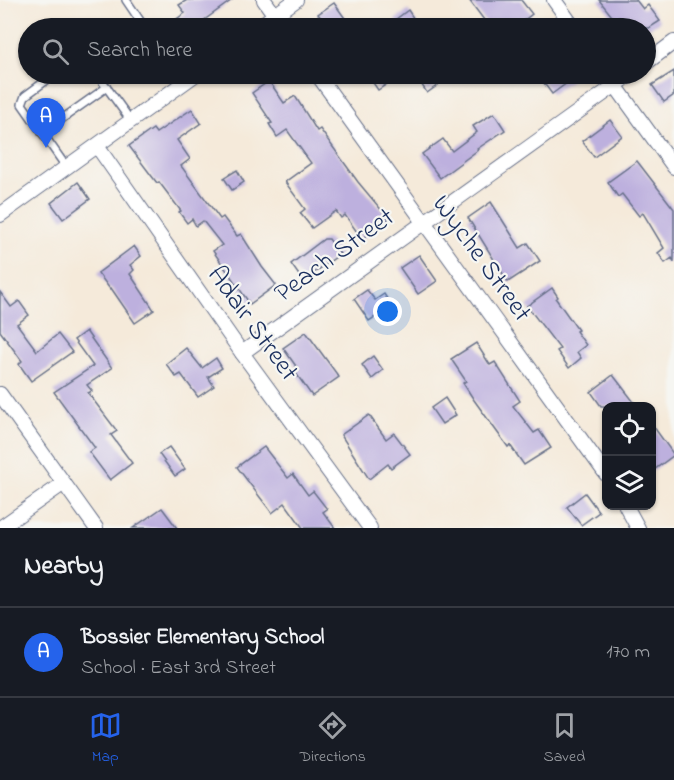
<!DOCTYPE html>
<html lang="en">
<head>
<meta charset="utf-8">
<style>
	body { margin:0; font-family:"Indie Flower",sans-serif; background:#242831; color:#f1f3f6 }
	.controls { position:absolute; right:18px; bottom:18px; display:grid; overflow:hidden; border-radius:12px; box-shadow:0 2px 4px #0004 }
	.controls button { width:54px; height:54px; display:grid; place-items:center; padding:0; border:0; border-bottom:2px solid #363941; background:#171b24; color:#f1f3f6; font:30px sans-serif }
	.you { position:absolute; left:388px; top:312px; width:21px; height:21px; margin:-15px; border:4px solid #fff; border-radius:50%; background:#1a73e8; box-shadow:0 0 0 9px #1a73e833 }
	.badge { display:grid; place-items:center; width:39px; height:39px; border-radius:50%; background:#2563eb; color:#fff; font-size:20px; font-weight:700 }
	.pin { position:absolute; translate:-50% -50px; filter:drop-shadow(0 2px 3px #0008) }
	.pin::after { content:''; position:absolute; top:32px; width:21px; height:18px; background:inherit; clip-path:polygon(0 0,100% 0,50% 100%) }
	.list { margin:0; padding:0; list-style:none }
	h2 { display:flex; justify-content:space-between; align-items:center; height:78px; margin:0; padding:0 24px; font-size:26px }
	h2 small { font-size:20px; font-weight:400; color:#9ea1a6 }
	.list li { display:grid; grid-template-columns:39px 1fr auto; gap:18px; align-items:center; box-sizing:border-box; height:90px; padding:0 24px; border-top:2px solid #363941 }
	.list b { display:block; font-size:22px; white-space:nowrap }
	.list p { margin:0; font-size:20px; white-space:nowrap; color:#9ea1a6 }
	.list em { font-size:20px; font-style:normal; color:#9ea1a6 }
	.icon { flex:none; width:33px; height:33px; fill:none; stroke:currentColor; stroke-width:2; stroke-linecap:round; stroke-linejoin:round }
	.map { position:relative; flex:none; width:674px; height:528px; overflow:hidden }
	.search { position:absolute; background:#171b24; box-shadow:0 2px 4px #0004; left:18px; right:18px; top:18px; height:66px; display:flex; align-items:center; gap:15px; box-sizing:border-box; padding:0 21px; border-radius:33px; color:#9ea1a6; font-size:22px }
	.sheet { height:168px; background:#171b24 }
	nav { display:flex; justify-content:space-around; align-items:center; box-sizing:border-box; height:84px; border-top:2px solid #363941; background:#171b24; font-size:16px; color:#9ea1a6 }
	nav a { display:grid; justify-items:center; gap:3px }
	nav .on { color:#2563eb }
	.map>svg:first-child { display:block }
	.building { fill:#bdb0de }
	.lines { fill:none; stroke-linecap:round; stroke-linejoin:round }
	.lane-casing { stroke:#677089; stroke-width:10 }
	.street-casing { stroke:#677089; stroke-width:16 }
	.lane { stroke:#fff; stroke-width:7 }
	.street { stroke:#fff; stroke-width:14 }
	.labels { text-anchor:middle; dominant-baseline:central; stroke-width:4.5; stroke-linejoin:round; paint-order:stroke }
	.street-label { font-size:27px; fill:#1b2f5e; stroke:#f6f6f2 }
</style>
</head>
<body>
<div class="map">
<svg width="674" height="528" viewBox="0 0 674 528">
	<rect width="100%" height="100%" fill="#f6f6f2"/>
	<filter id="ink" filterUnits="userSpaceOnUse"><feTurbulence type="fractalNoise" baseFrequency=".0167" numOctaves="2"/><feDisplacementMap in="SourceGraphic" scale="12" xChannelSelector="R" yChannelSelector="G"/><feConvolveMatrix kernelMatrix="1 2 1 2 8 2 1 2 1" color-interpolation-filters="sRGB"/></filter>
	<filter id="wash" filterUnits="userSpaceOnUse"><feTurbulence type="fractalNoise" baseFrequency=".008" numOctaves="4" result="noise"/><feDisplacementMap in="SourceGraphic" scale="24" xChannelSelector="R" yChannelSelector="G"/><feGaussianBlur stdDeviation="1.35" result="paint"/><feColorMatrix in="noise" values="0 0 0 0 0 0 0 0 0 0 0 0 0 0 0 0 0 1.4 0 .05"/><feComposite in="paint" operator="in"/></filter>
	<g filter="url(#wash)">
		<rect width="100%" height="100%" fill="#f5eada"/>
		<g id="blocks">
			<g class="building">
				<path d="M187 0H232L193 28H179L174 21 185 13 179 5Z"/>
				<path d="M469 0H521L532 14 514 28H490Z"/>
				<path d="M599 0H636L643 9 648 5 660 21 649 28H628L619 17 615 20Z"/>
				<path d="M334 3 352 28H329L318 14Z"/>
				<path d="M408 10 417 24 411 28H401L395 20Z"/>
				<path d="M674 71V95L664 102 652 85Z"/>
				<path d="M367 74H402L378 90Z"/>
				<path d="M431 74 438 85 427 93 420 82Z"/>
				<path d="M537 74H579L552 94Z"/>
				<path d="M269 81 284 103 295 96 317 131 320 129 358 182 389 219 362 239 345 215 341 218 336 211 312 228 300 213 305 209 285 182 311 163 287 130 277 137 269 124 272 123 252 93Z"/>
				<path d="M192 109 201 123 177 140 190 159 181 166 220 219 223 217 237 236 241 234 262 267 276 285 250 304 213 251 222 245 203 221 196 226 192 219 187 223 179 212 181 211 159 182 157 183 129 146 153 129 156 133Z"/>
				<path d="M494 113 505 130 477 149 478 150 440 178 422 154 443 139 452 151 477 132 473 126Z"/>
				<path d="M610 120 622 136 594 157 582 141Z"/>
				<path d="M637 161 674 209V262L672 258 665 263 658 253 664 248 643 213 639 216 622 194 618 197 608 182Z"/>
				<path d="M237 170 244 182 232 190 224 178Z"/>
				<path d="M78 182 90 199 63 219 51 203Z"/>
				<path d="M491 202 520 248 528 243 540 261 508 282 468 218Z"/>
				<path d="M324 239H329L340 254 303 281 291 264Z"/>
				<path d="M134 246 141 256 130 265 134 270 130 274 154 310 135 323 111 288 110 289 98 273Z"/>
				<path d="M419 255 437 281 418 294 400 268Z"/>
				<path d="M552 288 558 297 556 299 578 330 576 331 586 345 577 352 581 358 569 368 557 351 560 349 527 306Z"/>
				<path d="M367 290 375 300 384 294 392 306 369 321 354 299Z"/>
				<path d="M0 292 11 307 19 301 29 315 17 324 37 351 58 334 72 352 31 381 19 364 22 361 0 331Z"/>
				<path d="M86 331 112 368 87 385 92 391 88 393 117 431 111 435 132 463 110 480 89 452 95 448 54 392 93 366 74 340Z"/>
				<path d="M306 332 339 377 312 396 295 372 298 369 283 348Z"/>
				<path d="M476 343 490 365 495 362 520 401 513 406 534 433 539 430 551 448 524 465 510 445 508 447 474 400 463 383 466 381 451 359Z"/>
				<path d="M186 348 202 368 216 358 222 368 208 377 214 386 198 397 181 374 176 377 166 364Z"/>
				<path d="M373 356 383 370 372 379 362 365Z"/>
				<path d="M613 375 637 406H601L591 392Z"/>
				<path d="M445 398 456 415 442 424 431 408Z"/>
				<path d="M369 415 386 439 394 433 410 454 391 468 388 464 369 479 341 435Z"/>
				<path d="M651 423 674 455 651 472Z"/>
				<path d="M169 447 185 469 175 476 159 454Z"/>
				<path d="M264 447 288 478 293 474 308 495 313 491 327 509 323 512 335 528H303L285 503 272 513 237 467Z"/>
				<path d="M585 493 599 512 581 525 567 507Z"/>
				<path d="M162 508 177 528H133Z"/>
			</g>
		</g>
	</g>
	<g filter="url(#ink)">
		<use href="#blocks" fill-opacity="0" stroke="#677089" stroke-width="1.5"/>
		<g class="lines">
			<g class="lane-casing">
				<g id="lane">
					<path d="M126 0 145 28"/>
					<path d="M55 74 25 96 22 104 67 168"/>
					<path d="M97 74 131 121"/>
					<path d="M42 133 107 87"/>
				</g>
			</g>
			<g class="street-casing">
				<g id="street">
					<path d="M264 0 284 28"/>
					<path d="M554 0 574 28"/>
					<path d="M257 28 296 0"/>
					<path d="M646 63 674 42"/>
					<path d="M317 74 606 474"/>
					<path d="M607 74 674 167"/>
					<path d="M97 146 242 353 370 528"/>
					<path d="M0 215 196 74"/>
					<path d="M242 353 631 74"/>
					<path d="M0 394 96 528"/>
					<path d="M626 506 638 528"/>
					<path d="M0 528 64 483"/>
				</g>
			</g>
			<use href="#lane" class="lane"/>
			<use href="#street" class="street"/>
		</g>
	</g>
	<g class="labels">
		<g class="street-label">
			<text transform="translate(335 256) rotate(-36)">Peach Street</text>
			<text transform="translate(481 259) rotate(54)">Wyche Street</text>
			<text transform="translate(252 324) rotate(54)">Adair Street</text>
		</g>
	</g>
</svg>
<div class="controls">
<button><svg class="icon" aria-label="locate" viewBox="0 0 24 24"><circle cx="12" cy="12" r="6"/><path d="M12 2v4M12 18v4M2 12h4M18 12h4"/></svg></button>
<button><svg class="icon" aria-label="layers" viewBox="0 0 24 24"><path d="M12 4l9 5-9 5-9-5zM3 14l9 5 9-5"/></svg></button>
</div>
<div class="you"></div>
<div class="pin badge" style="left:46px;top:148px">A</div>
<div class="search"><svg class="icon" aria-label="search" viewBox="0 0 24 24"><circle cx="10" cy="10" r="6"/><path d="M15 15l6 6"/></svg>Search here</div>
</div>
<section class="sheet">
<h2>Nearby<small></small></h2>
<ul class="list">
<li><span class="badge">A</span><div><b>Bossier Elementary School</b><p>School · East 3rd Street</p></div><em>170 m</em></li>
</ul>
</section>
<nav>
<a class="on"><svg class="icon" aria-label="map" viewBox="0 0 24 24"><path d="M3 6l6-2 6 2 6-2v14l-6 2-6-2-6 2zM9 4v14M15 6v14"/></svg>Map</a>
<a><svg class="icon" aria-label="directions" viewBox="0 0 24 24"><path d="M12 3l9 9-9 9-9-9zM9 14v-3h6M13 9l2 2-2 2"/></svg>Directions</a>
<a><svg class="icon" aria-label="saved" viewBox="0 0 24 24"><path d="M7 4h10v16l-5-4-5 4z"/></svg>Saved</a>
</nav>
</body>
</html>
